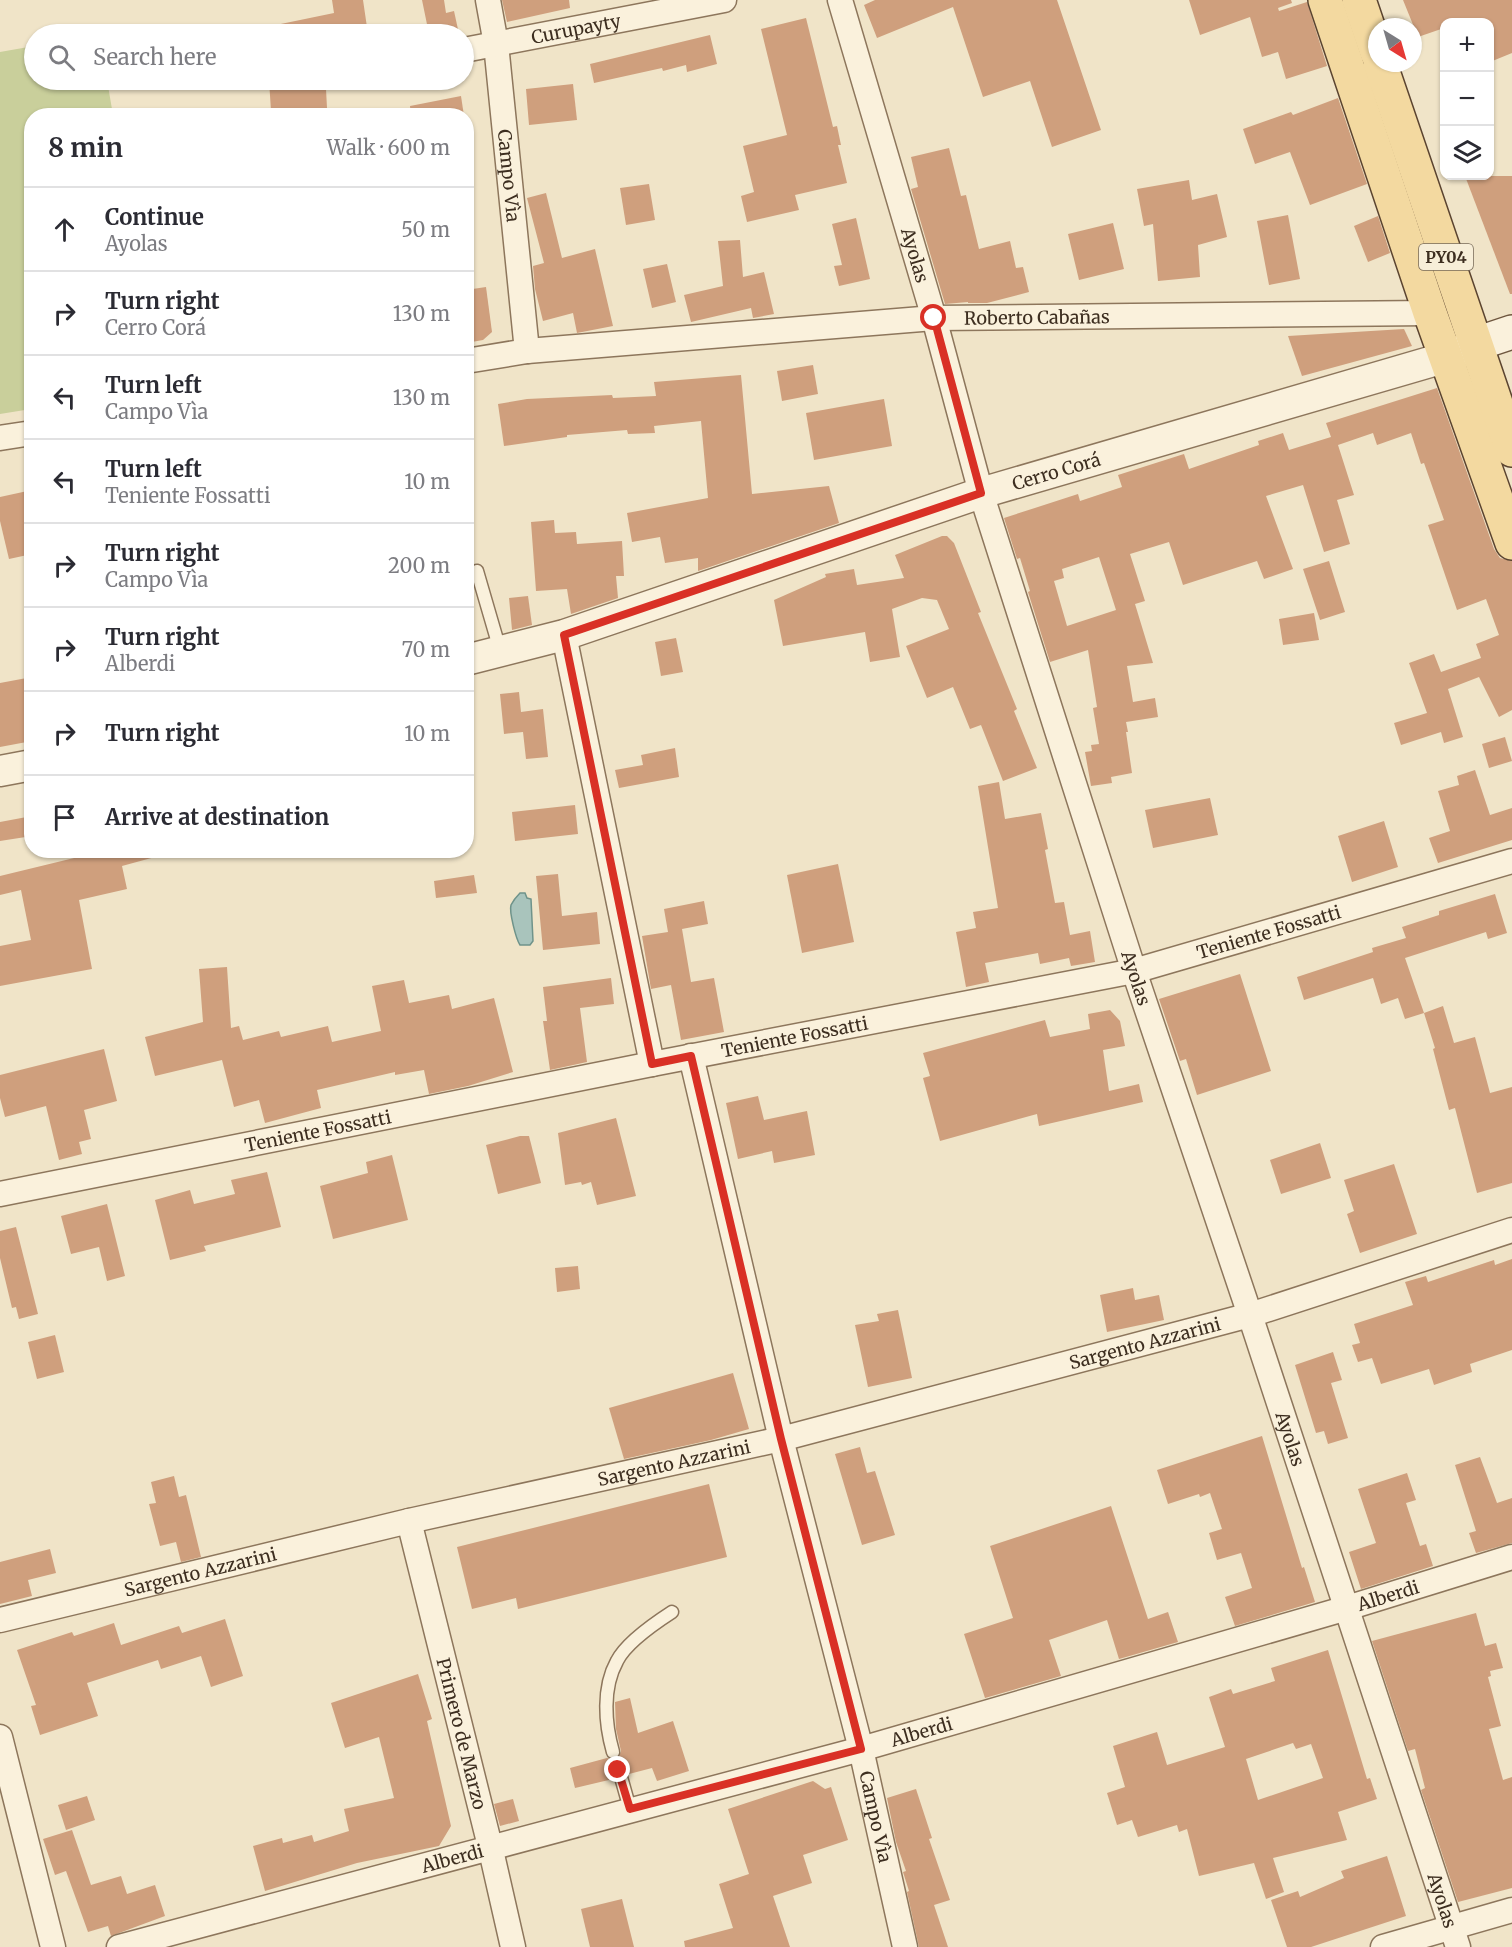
<!DOCTYPE html>
<html lang="en">
<head>
<meta charset="utf-8">
<style>
	body { margin:0; font-family:Merriweather,serif; background:#f2f2f3; color:#2b2b33 }
	.controls { position:absolute; right:18px; top:18px; display:grid; overflow:hidden; border-radius:12px; box-shadow:0 2px 4px #0004 }
	.controls button { width:54px; height:54px; display:grid; place-items:center; padding:0; border:0; border-bottom:2px solid #e1e1e2; background:#fff; color:#2b2b33; font:30px sans-serif }
	.compass { position:absolute; left:1368px; top:18px; width:54px; height:54px; border-radius:50%; background:#fff; box-shadow:0 2px 4px #0004; rotate:143deg }
	.stop { position:absolute; width:18px; height:18px; margin:-14px; border:4px solid #d93025; border-radius:50%; background:#fff }
	.stop.end { background:#d93025; border-color:#fff; box-shadow:0 2px 6px #0008 }
	.list { margin:0; padding:0; list-style:none }
	h2 { display:flex; justify-content:space-between; align-items:center; height:78px; margin:0; padding:0 24px; font-size:26px }
	h2 small { font-size:20px; font-weight:400; color:#7c7c81 }
	.list li { display:grid; grid-template-columns:39px 1fr auto; gap:18px; align-items:center; box-sizing:border-box; height:84px; padding:0 24px; border-top:2px solid #e1e1e2 }
	.list b { display:block; font-size:22px; white-space:nowrap }
	.list p { margin:0; font-size:20px; white-space:nowrap; color:#7c7c81 }
	.list em { font-size:20px; font-style:normal; color:#7c7c81 }
	.icon { flex:none; width:33px; height:33px; fill:none; stroke:currentColor; stroke-width:2; stroke-linecap:round; stroke-linejoin:round }
	.map { position:relative; flex:none; width:1512px; height:1947px; overflow:hidden }
	.search { position:absolute; background:#fff; box-shadow:0 2px 4px #0004; left:24px; top:24px; width:450px; height:66px; display:flex; align-items:center; gap:15px; box-sizing:border-box; padding:0 21px; border-radius:33px; color:#7c7c81; font-size:22px }
	.panel { position:absolute; background:#fff; box-shadow:0 2px 4px #0004; left:24px; top:108px; width:450px; height:750px; border-radius:24px }
	.map>svg:first-child { display:block }
	.green { fill:#c9cf9b }
	.water { fill:#a9c4bc; stroke:#6f938a; stroke-width:1.5 }
	.building { fill:#cf9f7d; fill-rule:evenodd }
	.lines { fill:none; stroke-linecap:round; stroke-linejoin:round }
	.service-casing { stroke:#8d765c; stroke-width:15 }
	.minor-casing { stroke:#8d765c; stroke-width:27 }
	.tertiary-casing { stroke:#8d765c; stroke-width:33 }
	.secondary-casing { stroke:#6f573f; stroke-width:36 }
	.primary-casing { stroke:#5b4430; stroke-width:36 }
	.service { stroke:#faf1dc; stroke-width:12 }
	.minor { stroke:#faf1dc; stroke-width:24 }
	.tertiary { stroke:#faf1dc; stroke-width:30 }
	.secondary { stroke:#faf1dc; stroke-width:33 }
	.primary { stroke:#f3d9a0; stroke-width:33 }
	.route { stroke:#d93025; stroke-width:8 }
	.labels { text-anchor:middle; dominant-baseline:central; stroke-width:4.5; stroke-linejoin:round; paint-order:stroke }
	.shield { fill:#f7eed8; stroke:#756857; stroke-width:1.5 }
	.shield-label { font-size:16px; font-weight:bold; fill:#3d2e20 }
	.street-label { font-size:18px; fill:#3d2e20; stroke:#f7eed8 }
</style>
</head>
<body>
<div class="map">
<svg width="1512" height="1947" viewBox="0 0 1512 1947">
	<rect width="100%" height="100%" fill="#f0e4c8"/>
	<path class="green" d="M34 46V80H107L113 115 32 116 31 409 0 414V52Z"/>
	<path class="water" d="M520 893H525L527 898 531 899 533 941 530 945H520C516 939 509 912 511 905 513 901 517 896 520 893Z"/>
	<g class="building">
		<path d="M332 0H363L368 34H272L271 26 334 13Z"/>
		<path d="M422 0H444L446 13 454 11 459 34H429Z"/>
		<path d="M502 0H569L570 8 507 22Z"/>
		<path d="M875 0H1057L1101 130 1052 147 1030 81 983 97 953 7 877 38 864 5Z"/>
		<path d="M1189 0H1291L1292 3 1278 8 1279 11 1307 2 1327 66 1286 79 1278 52 1262 57 1250 17 1200 35Z"/>
		<path d="M1403 0H1512V53L1490 62V22H1444V28L1418 37Z"/>
		<path d="M806 18 833 127 837 126 841 145H838L847 183 795 195 799 210 747 222 741 196 754 192 743 146 787 135 761 29Z"/>
		<path d="M710 35 717 64 687 72 686 65 663 71 662 68 594 83 590 64Z"/>
		<path d="M269 80H317V90L326 89 327 108 271 111Z"/>
		<path d="M573 84 577 120 529 125 526 89Z"/>
		<path d="M461 96 464 116H411L410 106Z"/>
		<path d="M1338 98 1367 184 1310 205 1290 152 1255 164 1243 129 1291 112 1293 115Z"/>
		<path d="M949 148 961 196 966 195 979 249 1010 241 1016 268 1023 267 1029 292 987 303H968V302L945 304 911 189 918 187 911 157Z"/>
		<path d="M1465 176H1512V294H1510Z"/>
		<path d="M1189 180 1192 200 1217 194 1227 237 1198 245 1200 277 1158 281 1153 224 1144 226 1137 189Z"/>
		<path d="M649 184 655 220 626 225 620 188Z"/>
		<path d="M546 193 562 258 595 249 613 326 577 333 573 313 543 321 535 289 533 266 544 263 527 198Z"/>
		<path d="M1288 215 1300 279 1269 285 1257 221Z"/>
		<path d="M1378 216 1390 253 1368 262 1354 226Z"/>
		<path d="M856 218 870 279 839 286 834 266 842 265 832 224Z"/>
		<path d="M1113 223 1124 269 1079 280 1068 234Z"/>
		<path d="M740 240 743 277 764 272 774 314 753 318 751 308 691 322 684 295 723 286 718 241Z"/>
		<path d="M667 264 676 302 652 308 643 269Z"/>
		<path d="M486 287 492 332 483 340 466 343V290Z"/>
		<path d="M1404 329 1412 346 1302 376 1288 336Z"/>
		<path d="M813 365 818 394 782 401 777 371Z"/>
		<path d="M741 375 752 494 829 486 839 523 698 571V558L665 563 660 537 632 542 627 513 708 498 701 421 654 426 655 433 628 434 627 430 567 435V437L504 446 498 404 527 399 612 395 613 398 656 396 654 382Z"/>
		<path d="M1437 388 1494 549 1500 558 1512 561V710L1499 717 1479 677 1448 689 1463 737 1444 743 1441 732 1401 745 1394 723 1427 713 1409 663 1434 654 1441 672 1481 658 1476 644 1499 635 1486 599 1457 610 1428 525 1444 520 1424 463 1421 464 1411 433 1377 445 1373 433 1338 445 1354 495 1337 500 1350 544 1324 552 1303 485 1266 496 1293 569 1264 579 1257 561 1183 585 1169 542 1130 554 1145 601 1135 604 1153 663 1127 666 1133 702 1155 698 1158 717 1126 722 1128 732H1126L1132 773 1111 777 1112 783 1091 786 1085 752 1092 751 1091 745 1099 744 1093 708 1097 707 1088 650 1050 662 1028 592 1030 591 1020 558 1017 559 1004 518 1078 494 1080 501 1122 487 1118 475 1184 454 1189 469 1259 445 1258 441 1283 433 1289 450 1331 437 1326 423ZM1099 557 1116 610 1067 626 1054 581 1064 578 1062 569Z"/>
		<path d="M884 399 892 446 814 460 806 413Z"/>
		<path d="M32 490V554L9 559 0 521V497Z"/>
		<path d="M554 520 555 533 576 532 577 544 622 541 624 576H616L618 598 571 614 567 589 536 591 531 522Z"/>
		<path d="M942 536H947L954 543 981 612 978 613 1017 709 1014 711 1037 768 1003 781 981 725 970 729 953 687 927 698 906 646 949 629 937 600 922 598 892 609 900 657 870 662 865 632 783 646 774 600 826 577 825 574 854 569 857 585 904 578 895 555Z"/>
		<path d="M1329 561 1345 612 1320 620 1303 569Z"/>
		<path d="M528 596 532 625 512 630 509 598Z"/>
		<path d="M1314 613 1319 640 1283 645 1279 619Z"/>
		<path d="M676 638 683 672 661 676 655 642Z"/>
		<path d="M32 677V741L0 747V683Z"/>
		<path d="M519 692 521 712 543 709 548 757 526 759 523 732 504 734 500 694Z"/>
		<path d="M1505 737 1512 761 1489 768 1482 744Z"/>
		<path d="M675 748 679 777 619 788 615 770 643 765 641 755Z"/>
		<path d="M1475 770 1490 815 1512 808V840L1438 863 1429 838 1450 831 1438 791 1459 785 1457 776Z"/>
		<path d="M999 782 1005 819 1041 813 1048 849 1045 850 1055 903 1064 902 1070 935 1090 931 1095 962 1071 966 1069 958 1040 964 1038 953 985 963 989 982 966 987 956 932 976 928 973 912 998 908 978 786Z"/>
		<path d="M1210 798 1218 835 1153 848 1145 810Z"/>
		<path d="M575 805 578 834 515 841 512 812Z"/>
		<path d="M32 816V836L0 841V822Z"/>
		<path d="M1384 821 1398 867 1352 882 1338 836Z"/>
		<path d="M107 850H154L155 857 122 866 127 889 79 900 92 969 0 986V946L31 940 21 890 0 895V876Z"/>
		<path d="M838 864 854 942 802 953 787 875Z"/>
		<path d="M558 874 562 916 597 912 600 944 543 950 536 876Z"/>
		<path d="M474 875 477 893 436 898 434 881Z"/>
		<path d="M1495 894 1507 933 1488 939 1486 932 1405 958 1424 1013 1405 1019 1398 998 1381 1004 1373 978 1304 1000 1297 977 1373 952 1372 948 1406 938 1402 927 1439 915V911Z"/>
		<path d="M704 901 708 924 682 929 691 982 714 978 724 1032 681 1040 671 985 651 989 642 936 668 932 664 909Z"/>
		<path d="M227 967 231 1028 239 1026 243 1040 279 1031 281 1037 328 1026 332 1042 381 1031 372 986 404 980 409 1003 449 995 452 1009 494 998 513 1072 468 1086 429 1094 424 1070 395 1075V1072L317 1090 321 1108 265 1123 259 1100 234 1107 222 1060 155 1076 145 1037 203 1022 199 969Z"/>
		<path d="M1240 974 1271 1071 1197 1095 1186 1059 1180 1061 1159 999Z"/>
		<path d="M611 978 614 1004 580 1008 587 1062 550 1070 543 1021H547L543 987Z"/>
		<path d="M1443 1006 1454 1043 1475 1037 1490 1093 1512 1087V1183L1477 1193 1455 1108 1449 1110 1433 1049 1435 1048 1424 1013Z"/>
		<path d="M1110 1010 1120 1021 1125 1046 1103 1050 1109 1091 1139 1084 1143 1102 1039 1126 1037 1114 940 1141 923 1078 930 1076 923 1053 1045 1020 1050 1037 1090 1029 1088 1014Z"/>
		<path d="M104 1049 117 1101 84 1110 91 1139 79 1142 82 1154 59 1160 46 1106 5 1117 0 1098V1075Z"/>
		<path d="M758 1096 764 1120 807 1111 815 1155 774 1163 772 1151 738 1159 726 1103Z"/>
		<path d="M616 1118 636 1196 597 1205 591 1182 582 1185 581 1182 565 1185 558 1133Z"/>
		<path d="M520 1136H529L541 1183 498 1194 486 1145Z"/>
		<path d="M1320 1143 1331 1178 1281 1194 1270 1160Z"/>
		<path d="M392 1155 408 1220 333 1239 320 1186 368 1173 366 1162Z"/>
		<path d="M1394 1164 1417 1234 1360 1253 1347 1214 1354 1211 1344 1180Z"/>
		<path d="M267 1172 281 1227 204 1246 206 1251 170 1260 155 1200 190 1190 194 1204 235 1194 231 1180Z"/>
		<path d="M107 1204 125 1276 107 1281 99 1247 71 1254 61 1216Z"/>
		<path d="M16 1227 38 1314 19 1319 16 1307 12 1308 0 1258V1231Z"/>
		<path d="M1512 1259V1350L1470 1364 1472 1372 1434 1385 1429 1369 1381 1384 1372 1358 1358 1362 1352 1345 1360 1343 1354 1324 1413 1305 1405 1282 1426 1276 1428 1282 1494 1260 1495 1265Z"/>
		<path d="M578 1266 580 1289 557 1292 555 1268Z"/>
		<path d="M1133 1288 1135 1300 1159 1295 1164 1320 1107 1332 1100 1295Z"/>
		<path d="M898 1310 912 1378 868 1387 855 1325 879 1321 877 1314Z"/>
		<path d="M55 1335 64 1372 37 1379 28 1342Z"/>
		<path d="M1333 1352 1342 1380 1331 1383 1348 1438 1328 1444 1324 1431 1316 1433 1295 1365Z"/>
		<path d="M733 1373 749 1429 711 1440 624 1459 609 1408Z"/>
		<path d="M1262 1436 1302 1568 1304 1567 1315 1602 1235 1626 1225 1597 1252 1588 1241 1553 1217 1560 1209 1533 1222 1529 1210 1493 1200 1497 1199 1494 1168 1504 1157 1470Z"/>
		<path d="M860 1447 867 1473 875 1471 895 1535 862 1545 835 1454Z"/>
		<path d="M1480 1457 1497 1503 1512 1498V1543L1476 1553 1469 1533 1476 1531 1455 1465Z"/>
		<path d="M1407 1473 1416 1500 1406 1503 1420 1546 1426 1544 1433 1566 1361 1589 1349 1552 1376 1543 1358 1489Z"/>
		<path d="M174 1476 179 1497 186 1495 201 1557 181 1562 176 1542 160 1546 149 1504 156 1503 151 1482Z"/>
		<path d="M709 1484 727 1557 518 1609 516 1598 472 1609 457 1547Z"/>
		<path d="M1111 1506 1148 1619 1168 1612 1178 1642 1119 1659 1107 1620 1049 1640 1061 1676 985 1698 964 1634 1013 1618 990 1546Z"/>
		<path d="M50 1549 56 1573 28 1580 32 1596 0 1604V1562Z"/>
		<path d="M1476 1613 1485 1646 1496 1643 1503 1668 1490 1671 1491 1676 1488 1677 1501 1726 1489 1729 1503 1780 1512 1777V1888L1458 1902 1421 1790 1425 1788 1415 1749 1408 1751 1372 1641Z"/>
		<path d="M225 1619 243 1676 211 1687 201 1656 161 1669 158 1660 87 1683 98 1716 40 1735 31 1706 36 1705 17 1650 72 1632 74 1636 114 1623 121 1645 179 1626 182 1633Z"/>
		<path d="M1328 1650 1367 1779 1370 1778 1377 1799 1338 1812 1347 1840 1273 1858 1284 1892 1266 1899 1254 1863 1199 1876 1187 1829 1179 1832 1177 1825 1138 1837 1132 1820 1117 1825 1107 1793 1125 1787 1113 1746 1157 1732 1167 1765 1225 1747 1209 1697 1231 1689 1233 1694 1275 1681 1271 1668ZM1293 1743 1296 1749 1311 1744 1323 1778 1258 1800 1246 1759Z"/>
		<path d="M418 1674 432 1719 427 1721 451 1826 439 1846 357 1863 265 1891 253 1846 282 1838 283 1843 312 1835 314 1842 349 1831 344 1809 394 1798 379 1737 345 1748 331 1703Z"/>
		<path d="M630 1698 638 1733 673 1721 689 1771 657 1781 652 1768 629 1774 625 1765 617 1762 611 1767 613 1779 575 1788 570 1768 607 1758 614 1760 619 1757 621 1751 616 1729 615 1702Z"/>
		<path d="M813 1781 825 1789 831 1787 848 1840 803 1855 812 1883 773 1896 790 1947H685L684 1941 733 1928 719 1884 749 1874 728 1809Z"/>
		<path d="M916 1789 932 1838 929 1839 950 1900 934 1905 948 1947H919L907 1892 909 1891 903 1872 906 1871 896 1842 887 1798Z"/>
		<path d="M87 1796 95 1820 66 1830 58 1805Z"/>
		<path d="M513 1799 519 1821 500 1826 494 1804Z"/>
		<path d="M72 1830 91 1885 121 1876 127 1894 155 1885 165 1916 111 1936 108 1926 88 1932 66 1871 55 1875 43 1839Z"/>
		<path d="M1387 1856 1406 1916 1311 1947H1287L1271 1900 1298 1891 1300 1897 1344 1878 1341 1871Z"/>
		<path d="M622 1899 634 1947H590L581 1909Z"/>
	</g>
	<g class="lines">
		<g class="service-casing">
			<g id="service">
				<path d="M466 579 477 571 500 650"/>
				<path d="M613 1752C605 1724 602 1688 617 1661 626 1643 655 1623 672 1612"/>
				<path d="M619 1770 630 1809"/>
			</g>
		</g>
		<g class="minor-casing">
			<g id="minor">
				<path id="s1" d="M488 0 496 44 527 351"/>
				<path id="s2" d="M840 0 934 318 981 493 1134 971 1250 1315 1458 1947"/>
				<path id="s3" d="M464 50 724 0"/>
				<path id="s4" d="M466 361 527 351 934 318 1430 313"/>
				<path d="M0 438 32 433"/>
				<path d="M564 635 652 1064"/>
				<path id="s5" d="M691 1056 781 1439 861 1749 905 1947"/>
				<path id="s6" d="M0 1194 652 1064 1134 971 1512 861"/>
				<path id="s7" d="M409 1521 490 1846 513 1947"/>
				<path id="s8" d="M0 1620 409 1521 781 1439 1250 1315 1512 1230"/>
				<path d="M0 1737 53 1947"/>
				<path id="s9" d="M119 1947 861 1749 1347 1608 1512 1557"/>
				<path d="M1383 1947 1512 1910"/>
			</g>
		</g>
		<g class="tertiary-casing">
			<g id="tertiary">
				<path id="s10" d="M466 660 564 635 981 493 1447 357 1468 347"/>
				<path d="M0 771 32 765"/>
			</g>
		</g>
		<g class="secondary-casing">
			<path id="secondary" d="M1476 344 1512 332"/>
		</g>
		<g class="primary-casing">
			<g id="primary">
				<path d="M1325 0 1430 313 1512 543"/>
				<path d="M1359 0 1377 53"/>
				<path d="M1380 63 1512 450"/>
			</g>
		</g>
		<use href="#service" class="service"/>
		<use href="#minor" class="minor"/>
		<use href="#tertiary" class="tertiary"/>
		<use href="#secondary" class="secondary"/>
		<use href="#primary" class="primary"/>
	</g>
	<g class="lines">
		<path class="route" d="M618 1770 630 1809 861 1749 781 1439 691 1056 652 1064 564 635 981 493 934 318"/>
	</g>
	<g class="labels">
		<rect class="shield" x="1419" y="244" width="54" height="26" rx="4.5"/>
		<g class="shield-label">
			<text x="1446" y="257">PY04</text>
		</g>
		<g class="street-label">
			<text stroke="none"><textPath href="#s3" startOffset="114">Curupayty</textPath></text>
			<text stroke="none"><textPath href="#s1" startOffset="177">Campo Vìa</textPath></text>
			<text stroke="none"><textPath href="#s2" startOffset="266">Ayolas</textPath></text>
			<text stroke="none"><textPath href="#s4" startOffset="573">Roberto Cabañas</textPath></text>
			<text stroke="none"><textPath href="#s10" startOffset="620">Cerro Corá</textPath></text>
			<text stroke="none"><textPath href="#s6" startOffset="1296">Teniente Fossatti</textPath></text>
			<text stroke="none"><textPath href="#s2" startOffset="1022">Ayolas</textPath></text>
			<text stroke="none"><textPath href="#s6" startOffset="810">Teniente Fossatti</textPath></text>
			<text stroke="none"><textPath href="#s6" startOffset="324">Teniente Fossatti</textPath></text>
			<text stroke="none"><textPath href="#s8" startOffset="1178">Sargento Azzarini</textPath></text>
			<text stroke="none"><textPath href="#s2" startOffset="1508">Ayolas</textPath></text>
			<text stroke="none"><textPath href="#s8" startOffset="692">Sargento Azzarini</textPath></text>
			<text stroke="none"><textPath href="#s8" startOffset="206">Sargento Azzarini</textPath></text>
			<text stroke="none"><textPath href="#s9" startOffset="1317">Alberdi</textPath></text>
			<text stroke="none"><textPath href="#s9" startOffset="831">Alberdi</textPath></text>
			<text stroke="none"><textPath href="#s7" startOffset="219">Primero de Marzo</textPath></text>
			<text stroke="none"><textPath href="#s5" startOffset="783">Campo Vìa</textPath></text>
			<text stroke="none"><textPath href="#s9" startOffset="345">Alberdi</textPath></text>
			<text stroke="none"><textPath href="#s2" startOffset="1994">Ayolas</textPath></text>
		</g>
	</g>
</svg>
<div class="controls">
<button>+</button>
<button>−</button>
<button><svg class="icon" aria-label="layers" viewBox="0 0 24 24"><path d="M12 4l9 5-9 5-9-5zM3 14l9 5 9-5"/></svg></button>
</div>
<svg class="compass" viewBox="-18 -18 36 36"><path d="M0-13l5 13h-10z" fill="#e53935"/><path d="M0 13l5-13h-10z" fill="#7c7c81"/></svg>
<div class="stop" style="left:934px;top:318px"></div>
<div class="stop end" style="left:618px;top:1770px"></div>
<div class="search"><svg class="icon" aria-label="search" viewBox="0 0 24 24"><circle cx="10" cy="10" r="6"/><path d="M15 15l6 6"/></svg>Search here</div>
<section class="panel">
<h2>8 min<small>Walk · 600 m</small></h2>
<ul class="list">
<li><svg class="icon" aria-label="ahead" viewBox="0 0 24 24"><path d="M12 20V5M6 11l6-6 6 6"/></svg><div><b>Continue</b><p>Ayolas</p></div><em>50 m</em></li>
<li><svg class="icon" aria-label="right" viewBox="0 0 24 24"><path d="M7 20v-9h11M14 6l5 5-5 5"/></svg><div><b>Turn right</b><p>Cerro Corá</p></div><em>130 m</em></li>
<li><svg class="icon" aria-label="left" viewBox="0 0 24 24"><path d="M17 20v-9H6M10 6l-5 5 5 5"/></svg><div><b>Turn left</b><p>Campo Vìa</p></div><em>130 m</em></li>
<li><svg class="icon" aria-label="left" viewBox="0 0 24 24"><path d="M17 20v-9H6M10 6l-5 5 5 5"/></svg><div><b>Turn left</b><p>Teniente Fossatti</p></div><em>10 m</em></li>
<li><svg class="icon" aria-label="right" viewBox="0 0 24 24"><path d="M7 20v-9h11M14 6l5 5-5 5"/></svg><div><b>Turn right</b><p>Campo Vìa</p></div><em>200 m</em></li>
<li><svg class="icon" aria-label="right" viewBox="0 0 24 24"><path d="M7 20v-9h11M14 6l5 5-5 5"/></svg><div><b>Turn right</b><p>Alberdi</p></div><em>70 m</em></li>
<li><svg class="icon" aria-label="right" viewBox="0 0 24 24"><path d="M7 20v-9h11M14 6l5 5-5 5"/></svg><div><b>Turn right</b></div><em>10 m</em></li>
<li><svg class="icon" aria-label="arrive" viewBox="0 0 24 24"><path d="M6 21V4h12l-3 4 3 4H6"/></svg><div><b>Arrive at destination</b></div></li>
</ul>
</section>
</div>
</body>
</html>
